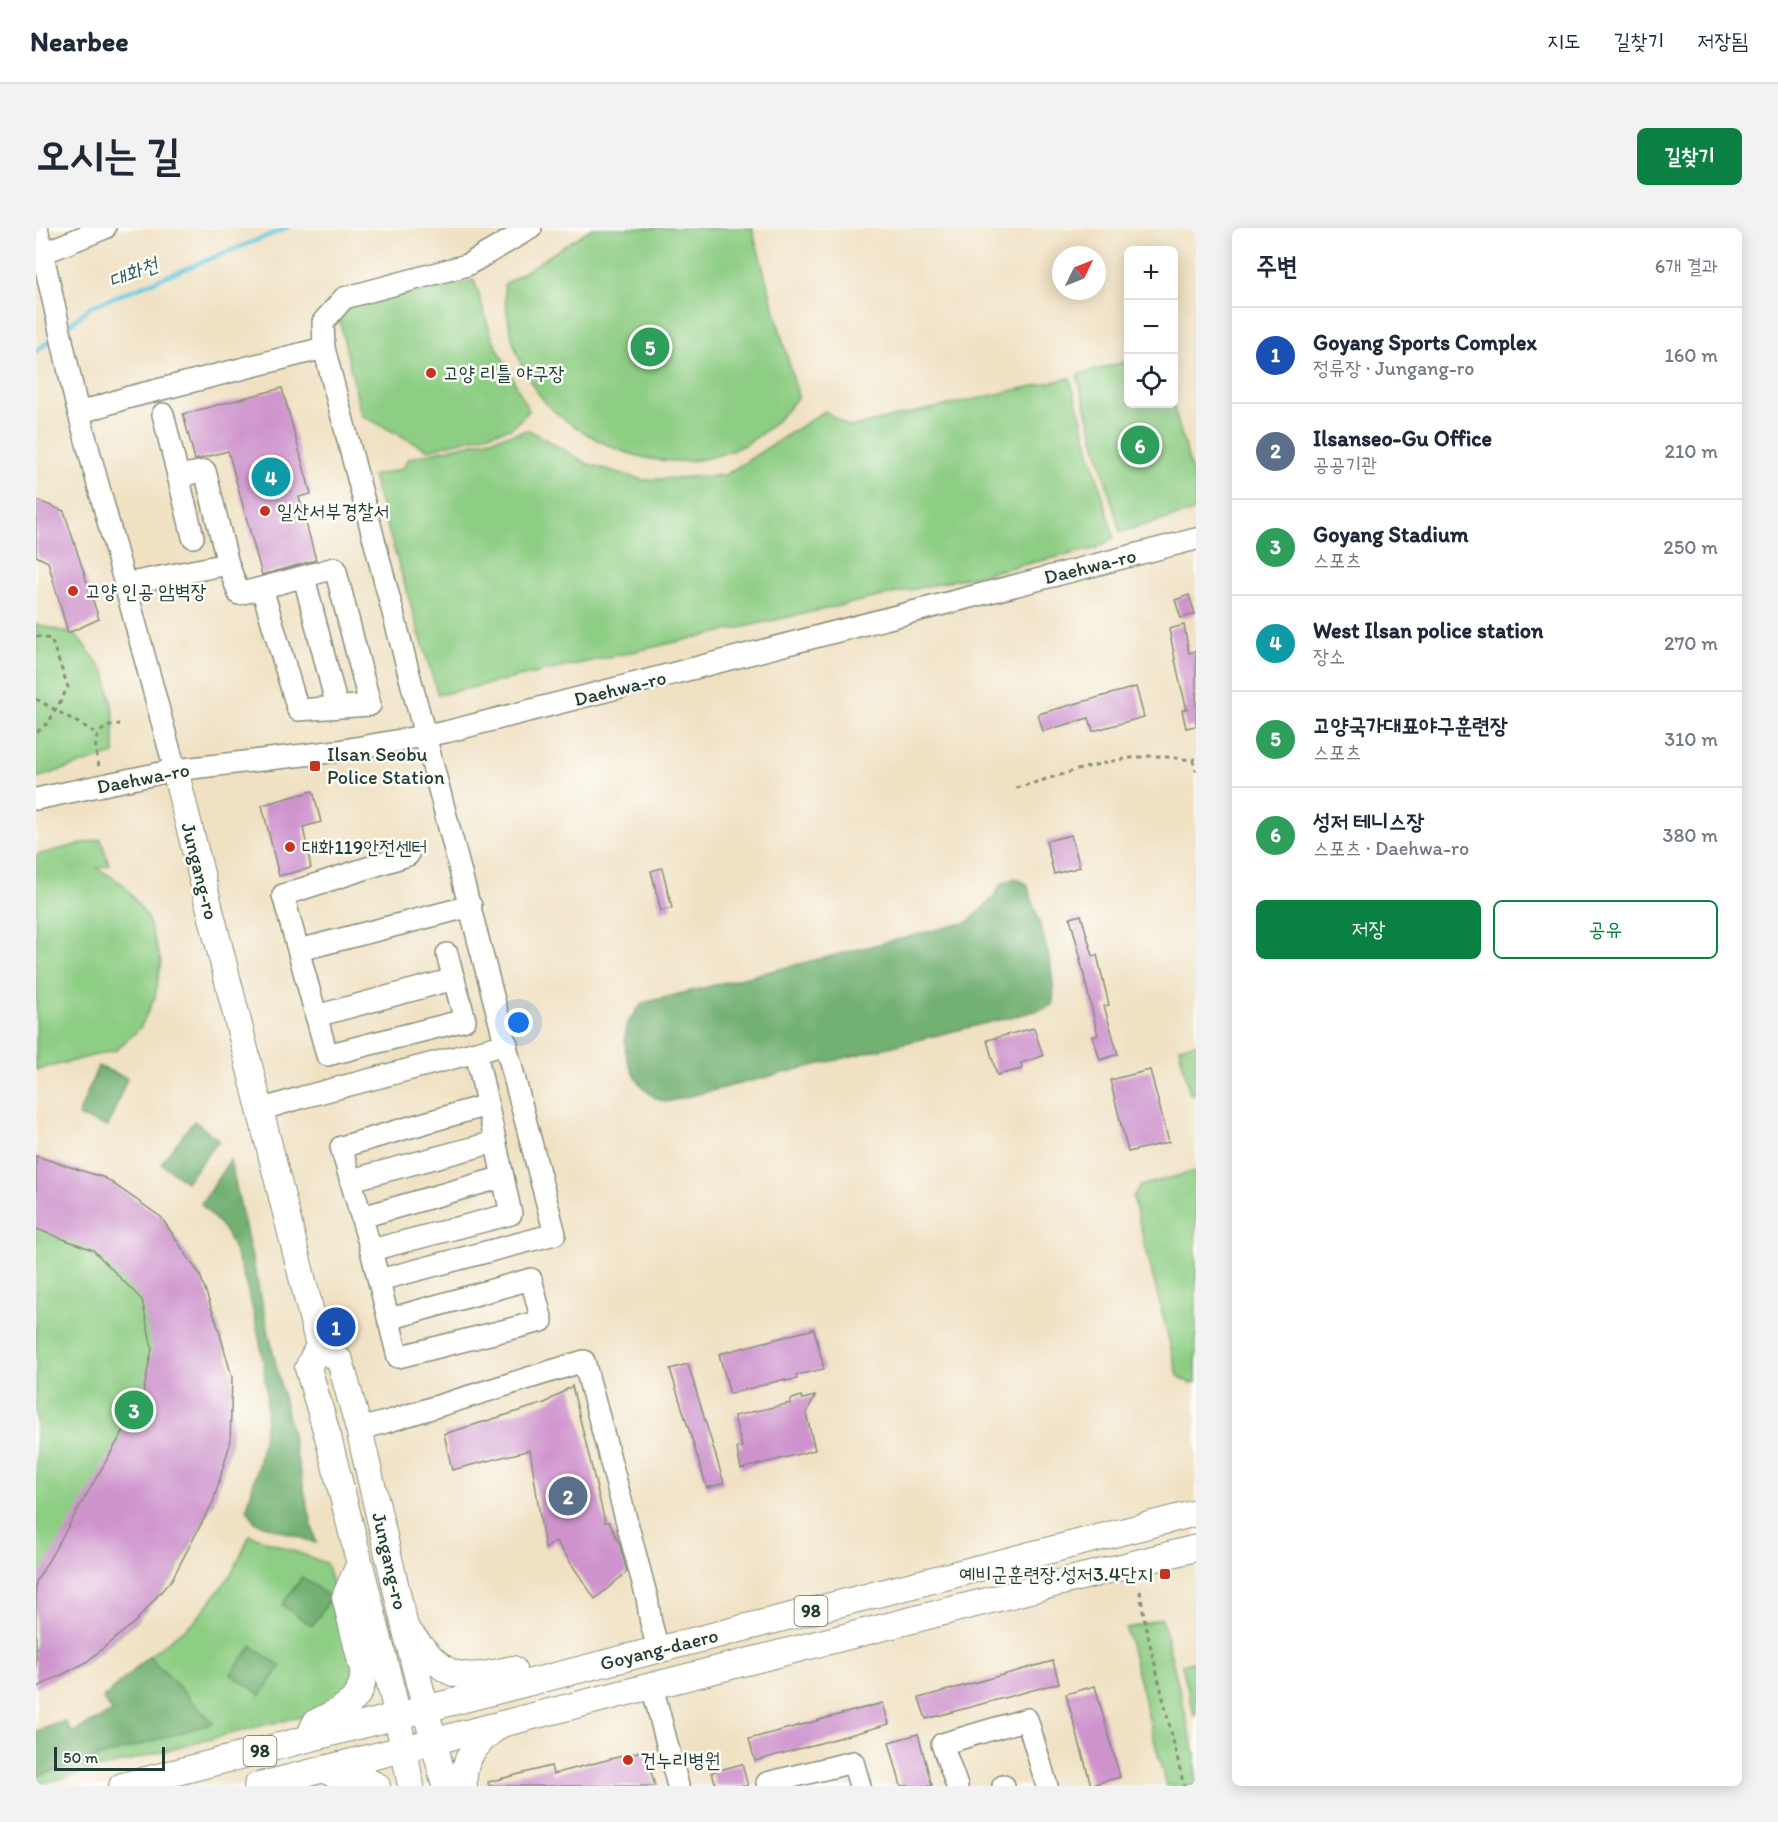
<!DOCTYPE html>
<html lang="ko">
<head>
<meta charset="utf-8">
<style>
	body { margin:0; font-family:Itim,"Poor Story",sans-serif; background:#f2f2f3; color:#1f2937 }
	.controls { position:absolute; right:18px; top:18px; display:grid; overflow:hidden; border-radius:9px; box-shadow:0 3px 15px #0003 }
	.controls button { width:54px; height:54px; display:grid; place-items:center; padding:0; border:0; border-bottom:2px solid #e0e1e3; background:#fff; color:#1f2937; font:30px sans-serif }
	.compass { position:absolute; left:1016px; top:18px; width:54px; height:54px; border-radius:50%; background:#fff; box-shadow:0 3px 15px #0003; rotate:47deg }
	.scale { position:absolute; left:18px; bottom:15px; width:111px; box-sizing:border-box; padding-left:6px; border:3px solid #1f3d34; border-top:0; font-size:16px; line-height:21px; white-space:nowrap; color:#1f3d34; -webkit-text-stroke:4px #fdfcf7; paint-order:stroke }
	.you { position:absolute; left:483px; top:795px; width:21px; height:21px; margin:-15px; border:4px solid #fff; border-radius:50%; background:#1a73e8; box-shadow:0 0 0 9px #1a73e833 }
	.badge { display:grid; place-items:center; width:39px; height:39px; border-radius:50%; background:#0b8043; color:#fff; font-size:20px; font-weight:700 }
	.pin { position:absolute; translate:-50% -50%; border:3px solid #fff; box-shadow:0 2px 6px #0006 }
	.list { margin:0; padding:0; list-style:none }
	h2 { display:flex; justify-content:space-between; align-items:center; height:78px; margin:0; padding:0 24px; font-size:26px }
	h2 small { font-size:20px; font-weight:400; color:#747a83 }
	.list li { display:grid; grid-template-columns:39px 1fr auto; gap:18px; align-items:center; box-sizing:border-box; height:96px; padding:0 24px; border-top:2px solid #e0e1e3 }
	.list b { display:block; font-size:22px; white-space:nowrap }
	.list p { margin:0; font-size:20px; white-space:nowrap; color:#747a83 }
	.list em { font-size:20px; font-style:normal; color:#747a83 }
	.actions { display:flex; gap:12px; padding:18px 24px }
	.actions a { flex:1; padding:14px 0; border:2px solid #0b8043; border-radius:9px; text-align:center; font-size:21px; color:#0b8043 }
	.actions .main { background:#0b8043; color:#fff }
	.icon { flex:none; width:33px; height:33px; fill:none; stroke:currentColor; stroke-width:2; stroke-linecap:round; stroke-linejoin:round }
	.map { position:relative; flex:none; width:1160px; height:1558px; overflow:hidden; border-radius:9px }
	header { display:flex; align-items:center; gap:36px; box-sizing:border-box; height:84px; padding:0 30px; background:#fff; border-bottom:2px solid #e0e1e3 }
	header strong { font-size:28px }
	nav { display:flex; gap:33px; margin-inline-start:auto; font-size:21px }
	.intro { display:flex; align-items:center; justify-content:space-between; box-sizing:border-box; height:144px; padding:0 36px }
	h1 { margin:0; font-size:42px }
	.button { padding:15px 27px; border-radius:9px; background:#0b8043; color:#fff; font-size:21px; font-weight:700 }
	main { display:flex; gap:36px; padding:0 36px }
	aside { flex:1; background:#fff; border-radius:9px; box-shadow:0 3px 15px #0003 }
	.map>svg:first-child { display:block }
	.green { fill:#8ece84; stroke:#56865c; stroke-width:1.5 }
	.forest { fill:#72b172; stroke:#487753; stroke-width:1.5 }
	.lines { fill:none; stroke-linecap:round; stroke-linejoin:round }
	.stream { stroke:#61c7df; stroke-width:4.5 }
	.building { fill:#ce93cd }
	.minor-casing { stroke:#888f7c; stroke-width:24 }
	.major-casing { stroke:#888f7c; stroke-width:28 }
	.path { stroke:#888f7c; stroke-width:3; stroke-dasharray:4.5 4.5; stroke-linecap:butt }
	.minor { stroke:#fff; stroke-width:21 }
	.major { stroke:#fff; stroke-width:26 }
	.poi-dot { fill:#c8321e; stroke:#fdfcf7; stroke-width:2 }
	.labels { text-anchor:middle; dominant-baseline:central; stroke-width:5; stroke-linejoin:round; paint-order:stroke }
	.shield { fill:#fdfcf7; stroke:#62766e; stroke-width:1.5 }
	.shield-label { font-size:18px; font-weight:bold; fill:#1f3d34 }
	.poi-label { font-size:20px; fill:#1f3d34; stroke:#fdfcf7; text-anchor:start }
	.street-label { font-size:20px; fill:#1f3d34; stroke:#fdfcf7 }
	.water-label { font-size:21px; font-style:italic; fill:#30605f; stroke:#fdfcf7 }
</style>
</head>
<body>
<header>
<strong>Nearbee</strong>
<nav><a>지도</a><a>길찾기</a><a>저장됨</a></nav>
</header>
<div class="intro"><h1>오시는 길</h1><a class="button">길찾기</a></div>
<main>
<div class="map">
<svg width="1160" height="1558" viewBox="0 0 1160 1558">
	<rect width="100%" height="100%" fill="#fdfcf7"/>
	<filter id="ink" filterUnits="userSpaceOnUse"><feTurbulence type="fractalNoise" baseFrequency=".0167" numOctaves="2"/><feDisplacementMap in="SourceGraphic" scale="12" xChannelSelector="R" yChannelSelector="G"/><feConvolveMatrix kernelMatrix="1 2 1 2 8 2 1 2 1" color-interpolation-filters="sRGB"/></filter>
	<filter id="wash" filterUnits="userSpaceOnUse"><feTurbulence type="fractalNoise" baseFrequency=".008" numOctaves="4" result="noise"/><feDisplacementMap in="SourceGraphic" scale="24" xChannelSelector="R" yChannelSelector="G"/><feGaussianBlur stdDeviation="1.35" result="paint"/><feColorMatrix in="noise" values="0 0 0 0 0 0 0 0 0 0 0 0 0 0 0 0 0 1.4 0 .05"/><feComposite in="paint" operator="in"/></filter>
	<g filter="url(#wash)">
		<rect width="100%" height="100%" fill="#f0e1c3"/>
		<g class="green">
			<path d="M556 0H716L762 168C709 241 627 251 551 206 534 196 517 185 505 169 479 136 471 98 468 57Z"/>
			<path d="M438 52 455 107 493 183 475 200 392 222 325 187 302 85 311 79Z"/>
			<path d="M1092 133V176H1137L1160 259V283L1084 304 1041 147Z"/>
			<path d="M1034 150 1078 310 1058 321 402 467 336 248 365 241 374 230 493 202 552 236 607 252 689 247 789 183 813 199Z"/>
			<path d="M0 396 40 407 70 445 78 489V526L0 550Z"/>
			<path d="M65 611 73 637 61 640 87 656 111 688 125 734 119 769 104 800 80 822 0 842V627Z"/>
			<path d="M1160 815V865L1154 866 1143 819Z"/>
			<path d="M0 929 125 989 164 1047 182 1099 196 1149 194 1216 177 1274 136 1351 99 1394 49 1435 0 1458Z"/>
			<path d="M1160 943V1154L1154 1155 1142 1148 1097 969 1104 958Z"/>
			<path d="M214 1307 290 1335 323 1447 300 1481 224 1498 0 1557V1548L176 1495 113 1428 159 1393 195 1347Z"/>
			<path d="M1126 1390 1160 1530V1558H1130L1090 1401Z"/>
			<path d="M1160 1433V1487L1158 1488 1146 1437Z"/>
		</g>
		<g class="forest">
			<path d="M979 650 991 656C1000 685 1024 751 1016 777L1007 781 630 874C602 866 583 828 591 799 593 790 601 783 607 775L932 694 957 670 965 656Z"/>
			<path d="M62 838 91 850 72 899 42 888Z"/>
			<path d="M158 893 183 912 150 954 125 935Z"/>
			<path d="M194 932 280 1315 219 1294 211 1281C219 1249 228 1218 230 1186 233 1136 213 1053 192 1008 186 996 173 986 165 976Z"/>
			<path d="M266 1349 295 1370 276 1398 246 1377Z"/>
			<path d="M216 1418 245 1439 225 1467 195 1446Z"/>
			<path d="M113 1428 177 1495 0 1548V1503L29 1493 36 1505 76 1484 67 1470Z"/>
		</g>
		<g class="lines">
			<g class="stream">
				<path d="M29 101 54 79 251 0"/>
				<path d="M0 123 20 108"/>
			</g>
		</g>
		<g id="blocks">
			<g class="building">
				<path d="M246 160 275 266 263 269 280 332 226 347 192 223 159 232 147 186Z"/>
				<path d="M0 272 28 283 63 391 32 405 12 334 0 328Z"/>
				<path d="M1153 367 1159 386 1145 390 1139 372Z"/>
				<path d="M1148 397 1153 425 1160 423V498L1150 500 1146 482 1151 481 1143 451 1133 401Z"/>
				<path d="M1100 459 1108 489 1057 503 1053 490 1007 503 1002 486Z"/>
				<path d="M277 563 285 594 267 599 275 640 243 648 226 577Z"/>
				<path d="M1035 607 1044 639 1018 646 1010 613Z"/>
				<path d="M626 640 636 680 625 683 615 643Z"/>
				<path d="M1045 687 1057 728 1061 727 1073 777 1068 778 1082 826 1064 832 1057 809 1062 807 1044 731H1045L1034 690Z"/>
				<path d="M998 800 1007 828 985 835 986 841 961 847 951 812Z"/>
				<path d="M1114 842 1133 914 1092 924 1074 852Z"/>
				<path d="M0 928 69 950 125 989 164 1047 182 1099 196 1149 194 1216 177 1274 136 1351 99 1394 49 1435 0 1460V1354L106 1171 116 1120 106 1072 57 1022 0 1001Z"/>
				<path d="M778 1101 788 1141 760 1147 761 1151 749 1153V1151L694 1166 683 1126Z"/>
				<path d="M652 1136 688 1255 671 1260 634 1141Z"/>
				<path d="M536 1158 569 1294H573L584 1317 591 1344 559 1371 520 1313 509 1321 494 1222 416 1242 408 1206 509 1175Z"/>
				<path d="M765 1168 766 1171 779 1168 770 1185 779 1222 705 1241 701 1220 706 1219 698 1188 755 1175 754 1172Z"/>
				<path d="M1017 1433 1023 1455 890 1491 883 1470Z"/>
				<path d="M1059 1458 1084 1549 1055 1557 1030 1466Z"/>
				<path d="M847 1475 853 1496 719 1533 713 1511Z"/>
				<path d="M882 1506 896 1558H865L853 1514Z"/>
				<path d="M609 1522 619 1558H453L452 1554 515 1538 517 1546Z"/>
				<path d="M706 1536 712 1558H680L676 1544Z"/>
			</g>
		</g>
	</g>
	<g filter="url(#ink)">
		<use href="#blocks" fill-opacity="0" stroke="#888f7c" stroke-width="1.5"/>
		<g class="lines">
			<g class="minor-casing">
				<g id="minor">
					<path d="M1 0 39 171 139 542"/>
					<path d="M0 28 69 0"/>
					<path d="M288 120 287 94 308 70 431 37 495 0"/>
					<path d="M43 185 90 170 288 120 519 1006 343 1052"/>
					<path d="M127 186 157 309"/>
					<path d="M142 248 169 243 192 336 203 366 299 340 334 477 262 482 226 360"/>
					<path d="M268 349 301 479"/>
					<path d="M89 356 192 336"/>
					<path d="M0 571 139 542 302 523 410 504 1160 311"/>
					<path d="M372 627 247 667 291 827 429 792 411 726"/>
					<path d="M263 722 435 678"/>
					<path d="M280 788 418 751"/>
					<path d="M224 882 267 869 471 816"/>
					<path d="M315 952 459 914"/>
					<path d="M326 989 467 949"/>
					<path d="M335 1022 475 986 440 824"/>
					<path d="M353 1091 495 1051 506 1093 362 1129 335 1022 305 919 451 877"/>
					<path d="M323 1201 350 1194 548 1133 611 1370 615 1395 622 1421"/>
					<path d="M616 1458 642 1558"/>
					<path d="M732 1558 731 1555 817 1534 824 1558"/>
					<path d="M921 1558 906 1516 991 1491 1011 1558"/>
					<path d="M967 1558H968"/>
				</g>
			</g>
			<g class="major-casing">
				<g id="major">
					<path d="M139 542 283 1117 304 1133 323 1201 369 1399 409 1558"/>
					<path d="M283 1117 272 1140 292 1209 358 1472 375 1558"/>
					<path d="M371 1402C411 1449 415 1455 477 1441"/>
					<path d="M273 1510 279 1495C303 1482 329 1475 327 1442L309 1369 323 1337"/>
					<path d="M293 1544C309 1554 324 1547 341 1558"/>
					<path d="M86 1558 1160 1285"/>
					<path d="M221 1558 1160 1320"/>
					<path d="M428 1558C425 1532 441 1514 461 1499"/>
				</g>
			</g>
			<g class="path">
				<path d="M0 408 15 411 32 459 13 494 0 505"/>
				<path d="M0 471 62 506"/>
				<path d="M1157 532 1160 543"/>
				<path d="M63 538C57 516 57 498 84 496"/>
				<path d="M980 560C1024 548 1070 530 1116 528 1129 528 1144 531 1157 532L1160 529"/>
				<path d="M1104 1363 1109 1395 1148 1558"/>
			</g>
			<use href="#minor" class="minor"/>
			<use href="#major" class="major"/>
		</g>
	</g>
	<g class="poi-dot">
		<circle cx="395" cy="145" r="6"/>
		<circle cx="229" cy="283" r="6"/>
		<circle cx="37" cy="363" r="6"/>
		<rect x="273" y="532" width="12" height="12" rx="3"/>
		<circle cx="254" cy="619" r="6"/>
		<rect x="1123" y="1340" width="12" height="12" rx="3"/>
		<circle cx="592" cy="1532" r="6"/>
	</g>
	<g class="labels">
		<g class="shield">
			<rect x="758.5" y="1368" width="33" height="30" rx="4.5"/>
			<rect x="207.5" y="1508" width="33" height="30" rx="4.5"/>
		</g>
		<g class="shield-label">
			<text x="775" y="1383">98</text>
			<text x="224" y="1523">98</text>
		</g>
		<g class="poi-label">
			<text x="407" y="145">고양 리틀 야구장</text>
			<text x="241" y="283">일산서부경찰서</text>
			<text x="49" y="363">고양 인공 암벽장</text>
			<text x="291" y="526">Ilsan Seobu<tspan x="291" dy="23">Police Station</tspan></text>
			<text x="266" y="619">대화119안전센터</text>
			<text x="1117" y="1346" text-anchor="end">예비군훈련장.성저3.4단지</text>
			<text x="604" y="1532">건누리병원</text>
		</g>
		<g class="street-label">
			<text transform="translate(1054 338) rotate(-14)">Daehwa-ro</text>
			<text transform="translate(584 460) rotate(-14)">Daehwa-ro</text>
			<text transform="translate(107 550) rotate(-11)">Daehwa-ro</text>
			<text transform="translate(164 643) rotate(76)">Jungang-ro</text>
			<text transform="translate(354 1333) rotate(77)">Jungang-ro</text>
			<text transform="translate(623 1421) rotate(-14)">Goyang-daero</text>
		</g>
		<g class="water-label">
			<text transform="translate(97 44) rotate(-22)">대화천</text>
		</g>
	</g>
</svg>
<div class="controls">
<button>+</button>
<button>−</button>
<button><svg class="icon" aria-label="locate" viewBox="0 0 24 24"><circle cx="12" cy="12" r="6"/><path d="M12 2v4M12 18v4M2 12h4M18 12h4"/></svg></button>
</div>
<svg class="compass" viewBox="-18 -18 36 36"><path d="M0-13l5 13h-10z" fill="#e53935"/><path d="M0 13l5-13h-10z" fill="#747a83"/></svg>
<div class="scale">50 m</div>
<div class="you"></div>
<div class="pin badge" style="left:300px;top:1099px;background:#1a4fb4">1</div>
<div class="pin badge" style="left:532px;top:1268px;background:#5c6f8a">2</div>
<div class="pin badge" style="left:98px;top:1182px;background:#2e9e5b">3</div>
<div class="pin badge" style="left:235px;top:249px;background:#0f9aa8">4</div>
<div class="pin badge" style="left:614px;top:119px;background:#2e9e5b">5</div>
<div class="pin badge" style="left:1104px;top:217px;background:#2e9e5b">6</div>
</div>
<aside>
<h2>주변<small>6개 결과</small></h2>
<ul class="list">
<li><span class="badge" style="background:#1a4fb4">1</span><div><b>Goyang Sports Complex</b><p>정류장 · Jungang-ro</p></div><em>160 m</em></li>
<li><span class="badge" style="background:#5c6f8a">2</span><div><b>Ilsanseo-Gu Office</b><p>공공기관</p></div><em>210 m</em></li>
<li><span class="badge" style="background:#2e9e5b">3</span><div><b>Goyang Stadium</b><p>스포츠</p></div><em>250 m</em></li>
<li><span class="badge" style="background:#0f9aa8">4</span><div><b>West Ilsan police station</b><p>장소</p></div><em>270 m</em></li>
<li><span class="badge" style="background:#2e9e5b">5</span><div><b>고양국가대표야구훈련장</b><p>스포츠</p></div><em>310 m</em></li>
<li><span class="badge" style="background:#2e9e5b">6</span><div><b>성저 테니스장</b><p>스포츠 · Daehwa-ro</p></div><em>380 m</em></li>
</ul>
<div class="actions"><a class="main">저장</a><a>공유</a></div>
</aside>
</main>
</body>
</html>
